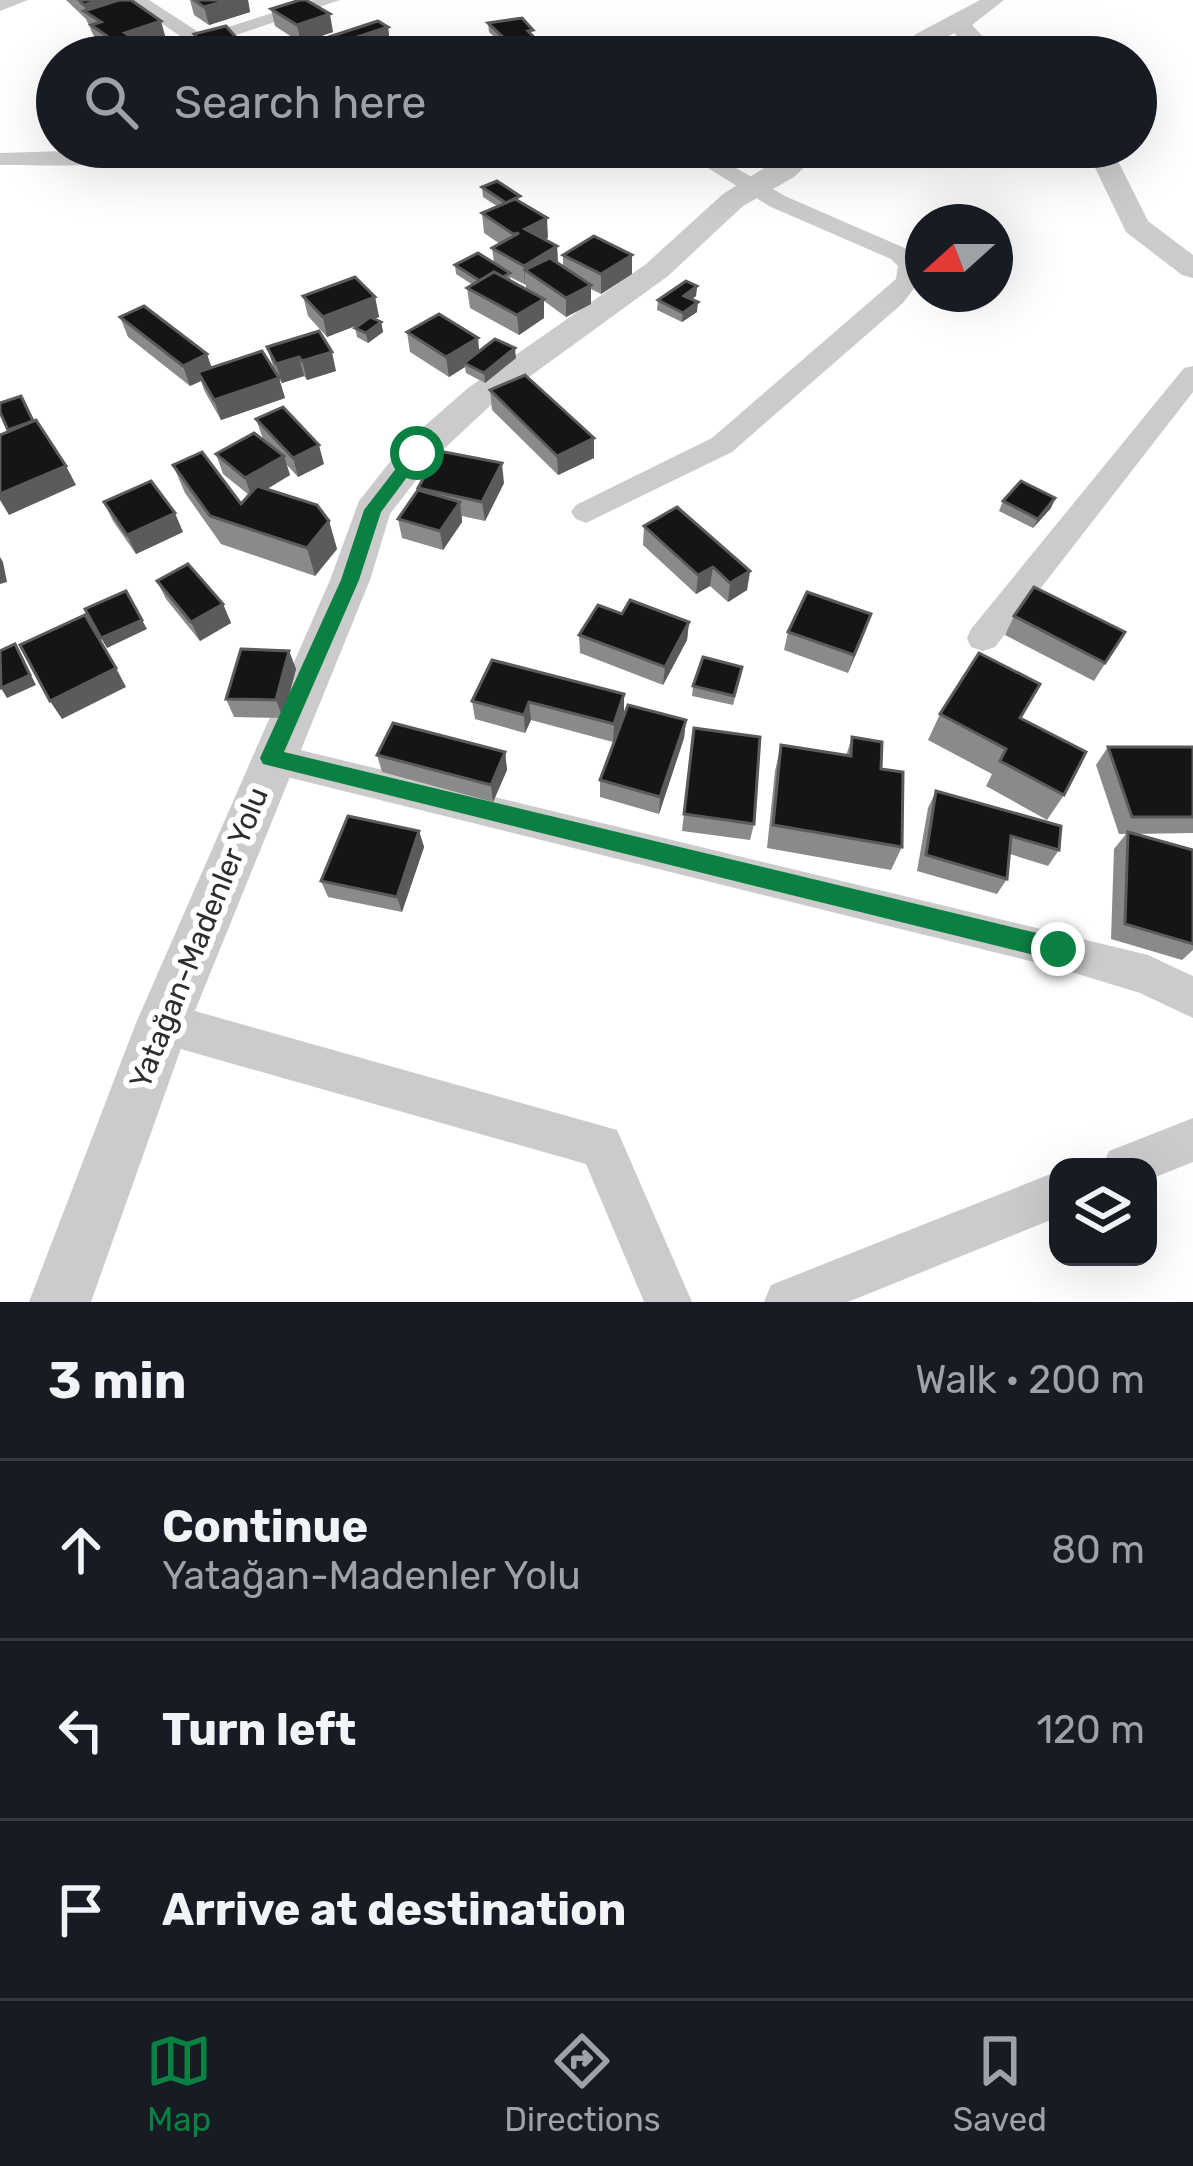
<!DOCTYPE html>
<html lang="en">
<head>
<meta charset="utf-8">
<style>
	body { margin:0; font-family:Rubik,sans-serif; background:#242831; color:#f1f3f6 }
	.controls { position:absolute; right:36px; bottom:36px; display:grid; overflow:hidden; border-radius:24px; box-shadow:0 12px 48px #0002 }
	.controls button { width:108px; height:108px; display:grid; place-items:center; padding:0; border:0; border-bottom:3px solid #363941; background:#171b24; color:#f1f3f6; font:60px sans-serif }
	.compass { position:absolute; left:905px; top:204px; width:108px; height:108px; border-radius:50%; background:#171b24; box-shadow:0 12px 48px #0002; rotate:249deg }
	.stop { position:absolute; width:36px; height:36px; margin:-27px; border:9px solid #0b8043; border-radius:50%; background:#fff }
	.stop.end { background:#0b8043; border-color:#fff; box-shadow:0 3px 12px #0008 }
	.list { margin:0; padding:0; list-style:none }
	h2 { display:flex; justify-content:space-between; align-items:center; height:156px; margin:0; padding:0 48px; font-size:51px }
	h2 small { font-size:39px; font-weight:400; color:#9ea1a6 }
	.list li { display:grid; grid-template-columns:78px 1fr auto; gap:36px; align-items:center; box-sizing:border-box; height:180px; padding:0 48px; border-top:3px solid #363941 }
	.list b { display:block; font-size:45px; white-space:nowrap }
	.list p { margin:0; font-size:39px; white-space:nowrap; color:#9ea1a6 }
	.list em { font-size:39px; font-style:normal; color:#9ea1a6 }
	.icon { flex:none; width:66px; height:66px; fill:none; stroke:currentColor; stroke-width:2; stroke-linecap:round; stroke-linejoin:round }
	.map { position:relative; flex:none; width:1193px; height:1302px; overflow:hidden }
	.search { position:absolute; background:#171b24; box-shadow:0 12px 48px #0002; left:36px; right:36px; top:36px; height:132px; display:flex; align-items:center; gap:30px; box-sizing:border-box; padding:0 42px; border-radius:66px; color:#9ea1a6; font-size:45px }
	.sheet { height:696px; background:#171b24 }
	nav { display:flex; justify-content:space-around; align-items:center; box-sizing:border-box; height:168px; border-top:3px solid #363941; background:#171b24; font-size:33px; color:#9ea1a6 }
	nav a { display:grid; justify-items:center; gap:6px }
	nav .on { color:#0b8043 }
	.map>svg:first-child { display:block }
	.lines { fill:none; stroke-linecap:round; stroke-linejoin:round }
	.minor { fill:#cbcbcb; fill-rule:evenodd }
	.tertiary { fill:#cbcbcb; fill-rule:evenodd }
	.wall { fill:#8a8a8a; fill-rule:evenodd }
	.shaded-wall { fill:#5b5b5b }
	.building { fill:#151515; stroke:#5b5b5b; stroke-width:3 }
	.route { fill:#0b8043 }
	.labels { text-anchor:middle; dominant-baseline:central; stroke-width:12; stroke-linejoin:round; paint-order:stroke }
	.street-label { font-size:30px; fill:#2e2e2e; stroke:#fff }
</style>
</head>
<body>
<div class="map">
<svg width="1193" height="1302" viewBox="0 0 1193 1302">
	<rect width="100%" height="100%" fill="#fff"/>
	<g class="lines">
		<g class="minor">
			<path d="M0 0H28L0 11Z"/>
			<path d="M128 0H149L203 35 313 0H340L171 57H143L186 40Z"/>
			<path d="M489 42 510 57H454L456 53Z"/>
			<path d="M195 147C166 170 42 165 0 165V153Z"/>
			<path d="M674 147H699L787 197 907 249 922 265 920 280 903 303 732 452 586 523 576 519 571 512 576 505 712 438 896 279 898 266 891 259 771 207Z"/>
			<path d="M1193 366V392L995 647 983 651 971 647 967 638 971 629 1184 368Z"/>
			<path d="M271 743 1148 955 1193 976V1018L1140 993 1058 968 271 773 258 769 253 758 258 747Z"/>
			<path d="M163 1002 617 1130 692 1302H644L586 1164 163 1044 148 1038 142 1023 148 1008Z"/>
			<path d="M1193 1118V1162L1148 1180V1167H1102L1109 1151Z"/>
			<path d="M1058 1171V1217L848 1302H764L771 1285Z"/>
		</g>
		<g class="tertiary">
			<path d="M980 0H1004L972 25 1002 57H977L954 33 915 57H889L916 34Z"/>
			<path d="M797 147H826L794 177 743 206 668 276 492 404 430 462 390 514 370 580 190 1023 91 1302H29L136 1023 330 580 359 501 404 444 468 388 646 264 723 194Z"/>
			<path d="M1085 147H1111L1148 221 1193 255V278L1182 275 1126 232Z"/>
		</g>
	</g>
	<g class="wall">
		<path d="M66 0H131L166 39 136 49 138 56 118 57 97 43 86 19Z"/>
		<path d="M190 0H248L250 12 209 25 194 15Z"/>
		<path d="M271 9 333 32 301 43 275 26Z"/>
		<path d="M488 23 533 36 543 47V56L516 57 489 32Z"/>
		<path d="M388 27 389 36 341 52 331 46 329 37Z"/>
		<path d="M194 34 245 57H203L199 52Z"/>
		<path d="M482 187 521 202 548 238 544 239 557 246 558 263 563 266V255H632V274L601 294 591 289V304L566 317 544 301V318L519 335 470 308 467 288 473 285 456 274 455 265 494 263 492 248 500 244 484 233 482 213 497 206 483 197ZM510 277 526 285V289L511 281Z"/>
		<path d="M697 286 696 296 692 299 697 312 682 322 657 310 658 300Z"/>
		<path d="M303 296 375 297 379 317 373 319 381 322 383 332 368 343 357 337 355 328 359 324 327 337 308 316Z"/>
		<path d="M120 317 212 367 273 366 267 347 336 371 307 380 304 376 282 383 279 379 285 398 221 420 205 392 201 381 190 386 128 337Z"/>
		<path d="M407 332 479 352 516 358 485 383 466 373 465 367 449 377 410 352Z"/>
		<path d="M490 390 594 458 558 475 492 410Z"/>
		<path d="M256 419 324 464 298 477 286 464 290 475 267 489 329 521 337 549 315 576 221 544 185 493 173 465 241 504 249 495 223 474 216 454 263 439Z"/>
		<path d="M504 483 485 521 462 516V522L443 550 402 538 398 519 418 490V488Z"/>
		<path d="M1055 498 1051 508 1033 528 999 511 1003 501Z"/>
		<path d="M104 502 183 532 136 554 113 521Z"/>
		<path d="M644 526 750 571 747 590 728 602 710 586 696 594 643 545Z"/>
		<path d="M157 581 223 604 231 623 200 641 166 599Z"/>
		<path d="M622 614 689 622 687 640 663 685 580 653 579 635Z"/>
		<path d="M871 614 848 673 784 650 788 632Z"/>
		<path d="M1014 616 1125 632 1094 681 1005 635Z"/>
		<path d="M289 651 296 669 283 718 234 717 226 699Z"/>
		<path d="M741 676 733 705 692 696 693 686Z"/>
		<path d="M624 694V712L613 742 531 720 525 733 475 719 472 701Z"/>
		<path d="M940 714 1020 718 1064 795 1047 820 986 786 992 774 928 740Z"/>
		<path d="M686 720 684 738 659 814 600 797V780Z"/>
		<path d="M694 728 754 824 750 840 682 831Z"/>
		<path d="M852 737 881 769 902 847 891 870 767 848 775 771 781 745 846 756Z"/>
		<path d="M1108 747H1193V833L1133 834 1193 850V950L1182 960 1111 939 1114 849 1126 834H1119L1096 765Z"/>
		<path d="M505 752 507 770 493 802 382 772 377 755Z"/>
		<path d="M936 791 1059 850 1048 866 1010 854 1007 879 997 894 917 871 928 808Z"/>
		<path d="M419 831 424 847 402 912 328 897 321 881Z"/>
	</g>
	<g class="shaded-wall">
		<path d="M102 0H124L87 13 84 5Z"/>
		<path d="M229 0H248L250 12 209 25 204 7Z"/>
		<path d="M330 14 333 32 301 43 297 25Z"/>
		<path d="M161 21 166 39 136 49 138 56 122 57 117 43 125 33Z"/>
		<path d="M388 27 389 36 341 52 339 43Z"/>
		<path d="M241 43 245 57H210L209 51Z"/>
		<path d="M543 47V56L520 57 519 52Z"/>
		<path d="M303 147H344V149L305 158Z"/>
		<path d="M547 218 548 238 526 248 525 229Z"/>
		<path d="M557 246 558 266 525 270V285L524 266Z"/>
		<path d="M632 255V274L601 294V274Z"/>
		<path d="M591 285V304L566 317V298Z"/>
		<path d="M697 286 696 296 684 305V296Z"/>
		<path d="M375 297 379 317 327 337 323 317Z"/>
		<path d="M544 299V318L519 335 517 315Z"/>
		<path d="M698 302 697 312 682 322 683 313Z"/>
		<path d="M381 322 383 332 368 343 366 333Z"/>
		<path d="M478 338 480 358 464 363 465 367 449 377 446 357Z"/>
		<path d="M515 348 516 358 485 383 484 373Z"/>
		<path d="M332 352 336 371 307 380 302 361Z"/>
		<path d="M207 354 214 374 198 372 201 381 190 386 183 366Z"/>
		<path d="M299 357 304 376 282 383 276 364Z"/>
		<path d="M279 378 285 398 221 420 214 400Z"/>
		<path d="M594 438V458L558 475 557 456Z"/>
		<path d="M319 445 324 464 298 477 293 458Z"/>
		<path d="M284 456 290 475 252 498 245 478Z"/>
		<path d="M502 463 504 483 485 521 482 502Z"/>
		<path d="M66 466 76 485 9 515 0 500V494Z"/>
		<path d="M1055 498 1051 508 1033 528 1038 519Z"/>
		<path d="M460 502 462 522 443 550 440 531Z"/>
		<path d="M175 513 183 532 136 554 127 535Z"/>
		<path d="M329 521 337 549 315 576 307 548Z"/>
		<path d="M0 557 3 562 7 582 0 584Z"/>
		<path d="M713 567 710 586 696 594 698 575Z"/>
		<path d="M750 571 747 590 728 602 730 583Z"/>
		<path d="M223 604 231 623 200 641 191 622Z"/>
		<path d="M871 614 865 632 848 673 854 655Z"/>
		<path d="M142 620 147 629 107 648 101 638Z"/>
		<path d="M689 622 687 640 663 685 665 667Z"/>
		<path d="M15 644 36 685 7 698 1 688Z"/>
		<path d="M289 651 296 669 283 718 276 700Z"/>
		<path d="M116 668 126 687 62 719 50 701Z"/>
		<path d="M624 694V712L613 742 614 724Z"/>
		<path d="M529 702 531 720 525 733 524 715Z"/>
		<path d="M686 720 684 738 659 814 660 797Z"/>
		<path d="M505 752 507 770 493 802 491 785Z"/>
		<path d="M419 831 424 847 402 912 397 897Z"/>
	</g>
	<g class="building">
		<path d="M79 0H102L84 5Z"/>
		<path d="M119 0H131L161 21 125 33 133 38 117 43 91 25 101 22 84 11Z"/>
		<path d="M194 0H229L204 7Z"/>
		<path d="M300 0H306L330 14 297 25 271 9Z"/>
		<path d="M522 18 533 30 528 31 543 47 519 52 488 23Z"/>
		<path d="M378 21 388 27 339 43 329 37Z"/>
		<path d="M226 26 241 43 209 51 194 34Z"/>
		<path d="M490 50 501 57H470Z"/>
		<path d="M497 181 520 196 506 203 482 187Z"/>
		<path d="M515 199 547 218 525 229 557 246 524 266 492 248 519 233 513 234 482 213Z"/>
		<path d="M594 236 632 255 601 274 563 255Z"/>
		<path d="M478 253 510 273 503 277 494 272 480 281 455 265Z"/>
		<path d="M550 258 591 285 566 298 525 270Z"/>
		<path d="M494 272 544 299 517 315 467 288Z"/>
		<path d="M355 277 375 297 323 317 303 296Z"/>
		<path d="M686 281 697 286 684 296 698 302 683 313 658 300Z"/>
		<path d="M144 306 207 354 183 366 120 317Z"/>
		<path d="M439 314 478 338 446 357 407 332Z"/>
		<path d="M370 317 381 322 366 333 355 328Z"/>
		<path d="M319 331 332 352 302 361 299 357 276 364 267 347Z"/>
		<path d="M495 339 515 348 484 373 464 363Z"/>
		<path d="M262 351 279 378 214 400 198 372Z"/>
		<path d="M525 375 594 438 557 456 490 390Z"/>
		<path d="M21 396 33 421 8 430 0 412V403Z"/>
		<path d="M283 407 319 445 293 458 256 419Z"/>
		<path d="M36 420 66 466 0 494V435Z"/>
		<path d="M254 433 284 456 245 478 216 454Z"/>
		<path d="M439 451 502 463 482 502 418 488Z"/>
		<path d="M202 452 241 504 257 486 317 505 329 521 307 548 210 516 173 465Z"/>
		<path d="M151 481 175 513 127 535 104 502Z"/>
		<path d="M1021 481 1055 498 1038 519 1003 501Z"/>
		<path d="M418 490 460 502 440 531 398 519Z"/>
		<path d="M677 507 750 571 730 583 713 567 698 575 644 526Z"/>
		<path d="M188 564 223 604 191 622 157 581Z"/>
		<path d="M1034 587 1125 632 1105 663 1014 616Z"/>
		<path d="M126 591 142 620 101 638 85 609Z"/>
		<path d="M807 592 871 614 854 655 788 632Z"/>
		<path d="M630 600 689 622 665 667 579 635 598 605 622 614Z"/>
		<path d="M85 615 116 668 50 701 20 645Z"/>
		<path d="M15 644 30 675 1 688 0 651Z"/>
		<path d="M241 649 289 651 276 700 226 699Z"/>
		<path d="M979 653 1040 684 1020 718 1086 752 1064 795 1000 761 1006 749 940 714Z"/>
		<path d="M703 657 742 667 734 696 693 686Z"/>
		<path d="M492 660 624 694 614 724 529 702 524 715 472 701Z"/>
		<path d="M628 705 686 720 660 797 600 780Z"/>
		<path d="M393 723 505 752 491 785 377 755Z"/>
		<path d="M694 728 760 737 754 824 684 814Z"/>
		<path d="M852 737 882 742 881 769 903 772 902 847 773 825 781 745 851 756Z"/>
		<path d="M1108 747H1193V817H1132Z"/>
		<path d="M936 791 1061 826 1059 850 1011 836 1007 879 926 855Z"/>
		<path d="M348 816 419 831 397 897 321 881Z"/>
		<path d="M1128 832 1193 850V944L1125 924Z"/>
	</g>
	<path class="route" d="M411 449 425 453 381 512 359 580 284 752 1058 938 1070 949 1066 957 1058 961 263 764 260 758 341 580 364 510Z"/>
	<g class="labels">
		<g class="street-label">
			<text transform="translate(199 938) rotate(-68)">Yatağan-Madenler Yolu</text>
		</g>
	</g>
</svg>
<div class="controls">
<button><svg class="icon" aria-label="layers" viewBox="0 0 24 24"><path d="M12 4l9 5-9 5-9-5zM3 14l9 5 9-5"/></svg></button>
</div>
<svg class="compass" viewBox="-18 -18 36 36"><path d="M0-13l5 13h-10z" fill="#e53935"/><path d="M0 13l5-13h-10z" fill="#9ea1a6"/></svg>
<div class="stop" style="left:417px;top:453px"></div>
<div class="stop end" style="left:1058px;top:949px"></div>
<div class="search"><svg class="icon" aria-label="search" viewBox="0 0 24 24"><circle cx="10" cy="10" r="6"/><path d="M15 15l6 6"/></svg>Search here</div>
</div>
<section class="sheet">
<h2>3 min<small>Walk · 200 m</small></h2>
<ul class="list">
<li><svg class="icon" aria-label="ahead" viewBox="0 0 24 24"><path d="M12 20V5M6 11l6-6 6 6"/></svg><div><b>Continue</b><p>Yatağan-Madenler Yolu</p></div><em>80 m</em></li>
<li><svg class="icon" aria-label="left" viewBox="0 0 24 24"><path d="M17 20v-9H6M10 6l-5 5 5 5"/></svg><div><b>Turn left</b></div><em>120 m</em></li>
<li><svg class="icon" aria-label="arrive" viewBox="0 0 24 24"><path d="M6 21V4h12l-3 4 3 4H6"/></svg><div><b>Arrive at destination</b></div></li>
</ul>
</section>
<nav>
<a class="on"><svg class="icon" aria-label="map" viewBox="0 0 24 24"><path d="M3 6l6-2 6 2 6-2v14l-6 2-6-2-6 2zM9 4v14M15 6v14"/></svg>Map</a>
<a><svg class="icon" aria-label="directions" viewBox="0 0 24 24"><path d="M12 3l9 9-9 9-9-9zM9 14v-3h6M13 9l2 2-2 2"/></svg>Directions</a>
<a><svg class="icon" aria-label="saved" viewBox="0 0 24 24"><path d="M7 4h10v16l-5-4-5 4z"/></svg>Saved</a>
</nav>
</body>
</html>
